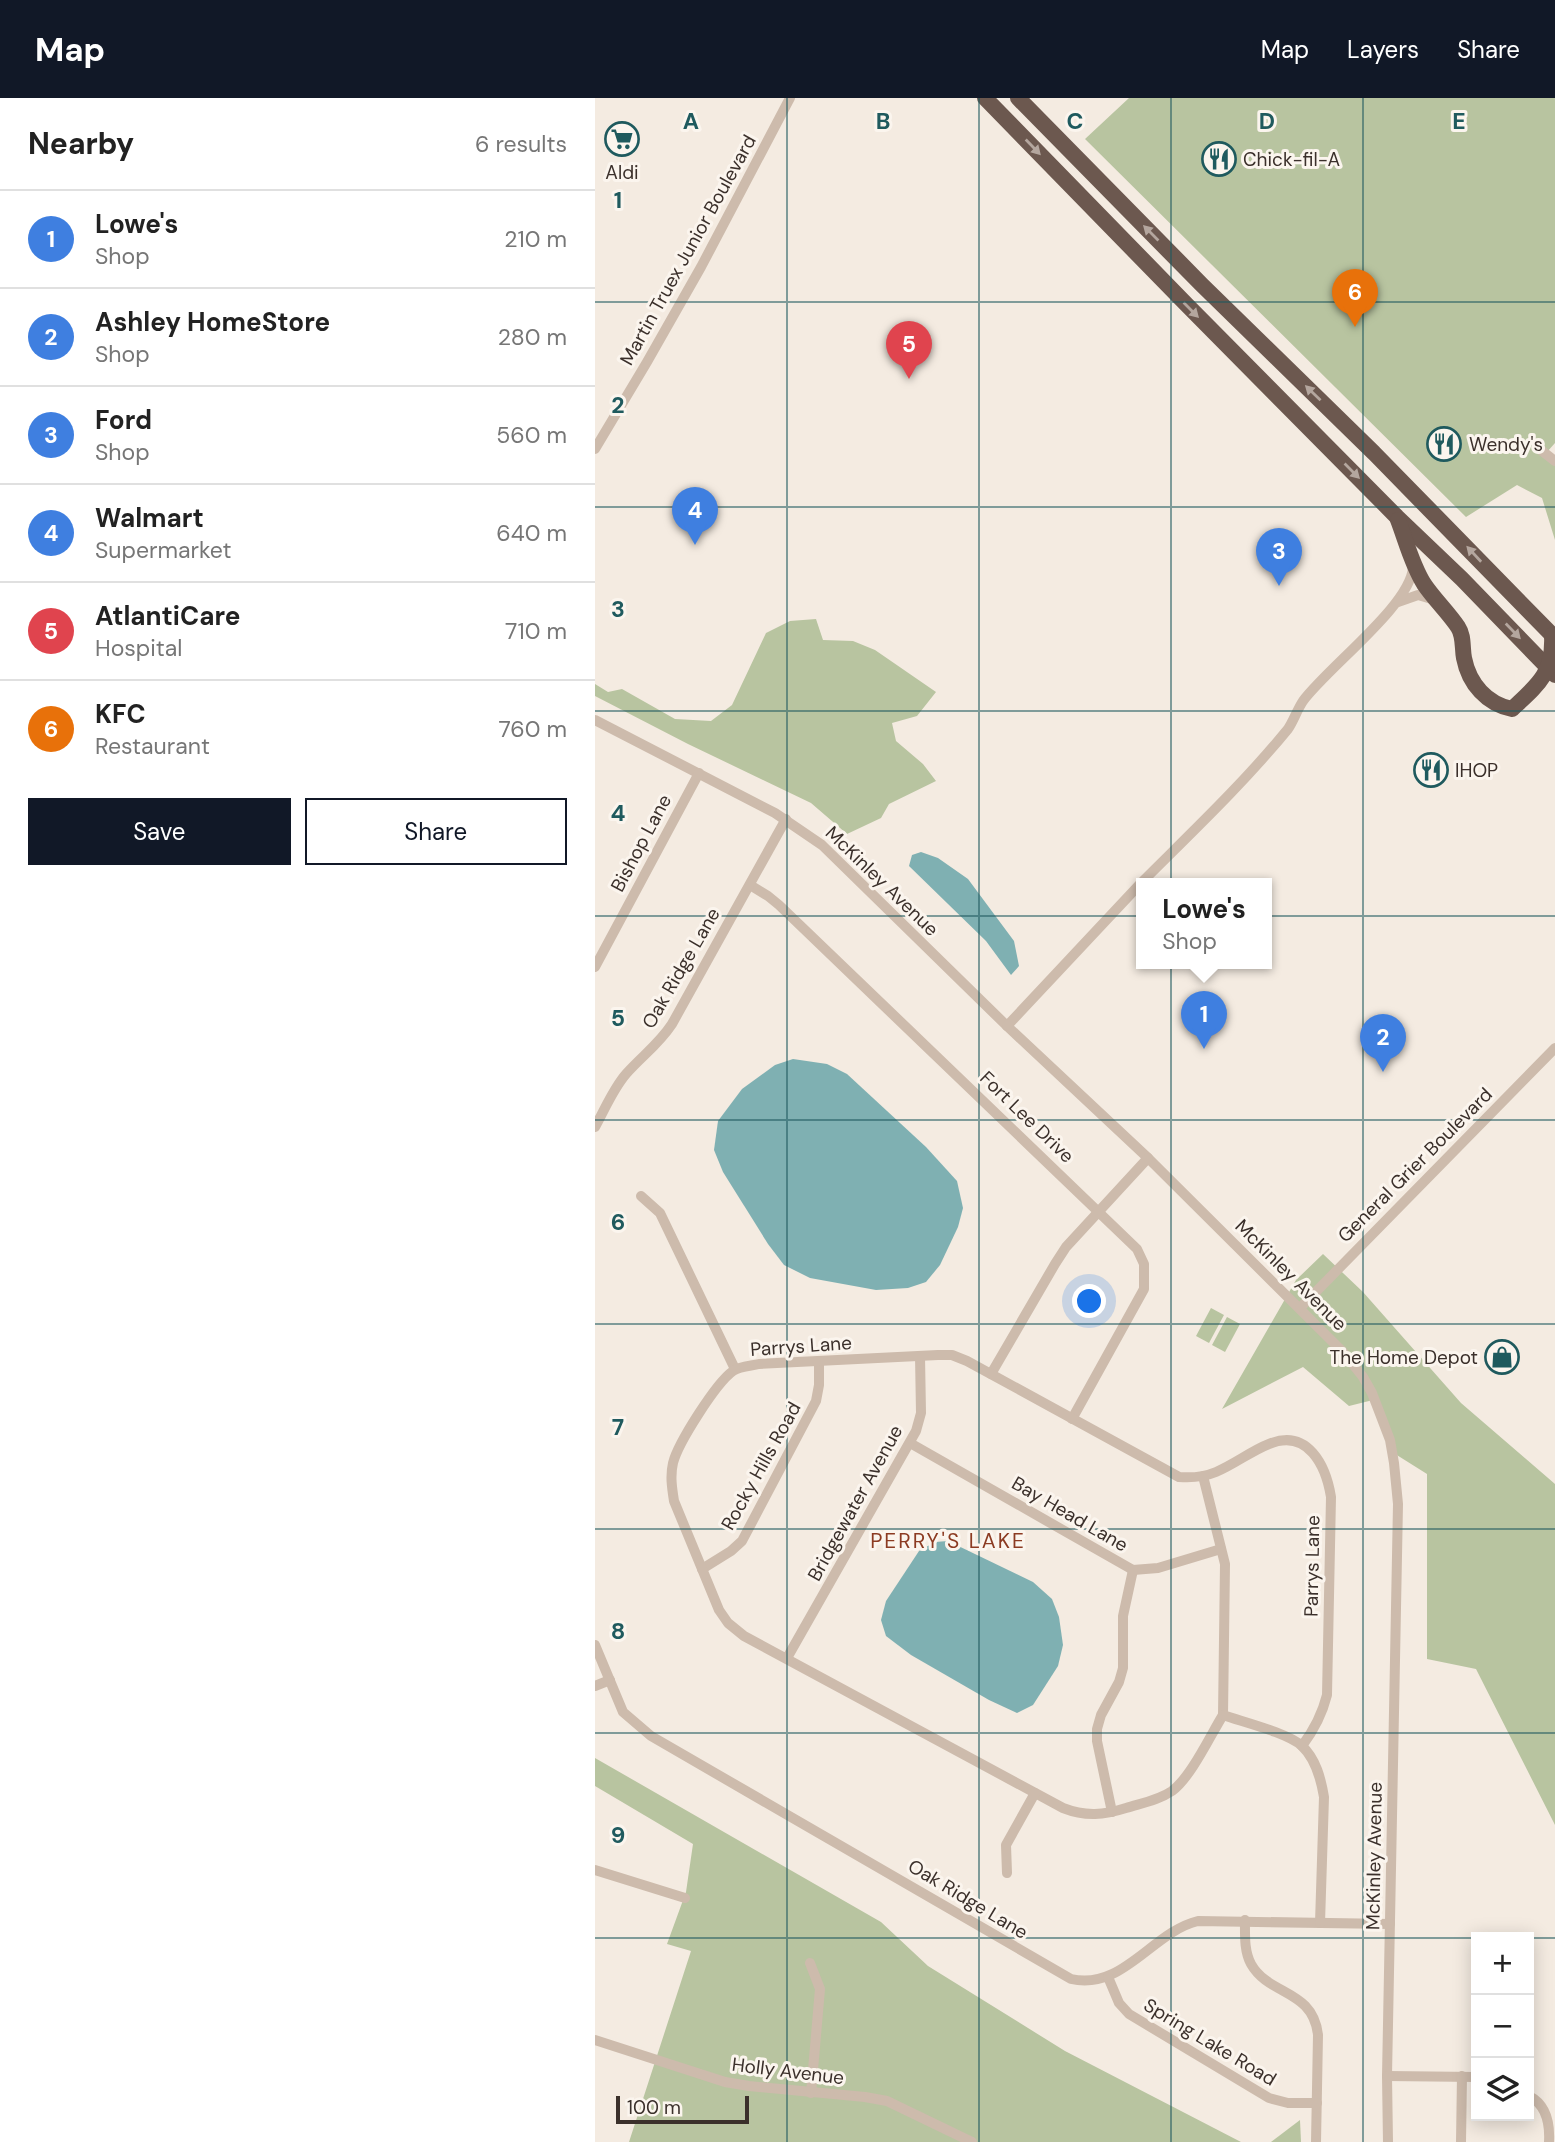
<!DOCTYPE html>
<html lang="en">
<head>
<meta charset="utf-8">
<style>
	body { margin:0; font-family:"DM Sans",sans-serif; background:#f6f6f6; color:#222 }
	.controls { position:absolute; right:21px; bottom:21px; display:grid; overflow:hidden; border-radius:0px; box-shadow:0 4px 18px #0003 }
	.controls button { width:63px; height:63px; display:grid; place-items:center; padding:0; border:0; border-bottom:2px solid #e0e0e0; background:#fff; color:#222; font:35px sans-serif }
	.scale { position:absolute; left:21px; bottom:18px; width:133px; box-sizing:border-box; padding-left:7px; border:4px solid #3b302b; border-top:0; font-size:19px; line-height:24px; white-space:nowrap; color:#3b302b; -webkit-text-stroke:5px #fbf5ee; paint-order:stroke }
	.you { position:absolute; left:495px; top:1204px; width:24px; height:24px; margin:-18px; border:5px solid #fff; border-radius:50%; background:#1a73e8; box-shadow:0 0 0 10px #1a73e833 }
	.badge { display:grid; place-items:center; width:46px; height:46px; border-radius:50%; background:#111827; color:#fff; font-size:23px; font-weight:700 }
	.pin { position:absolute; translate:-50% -58px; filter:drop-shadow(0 2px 4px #0008) }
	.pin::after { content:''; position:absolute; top:37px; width:24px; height:21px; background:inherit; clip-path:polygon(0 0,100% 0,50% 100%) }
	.popup { position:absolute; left:541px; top:780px; width:136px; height:91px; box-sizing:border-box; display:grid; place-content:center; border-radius:0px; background:#fff; filter:drop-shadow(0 2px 5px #0005); font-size:23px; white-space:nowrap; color:#767676 }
	.popup b { font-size:26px; color:#222 }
	.popup::after { content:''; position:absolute; left:50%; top:100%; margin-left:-14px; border:14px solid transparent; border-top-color:#fff }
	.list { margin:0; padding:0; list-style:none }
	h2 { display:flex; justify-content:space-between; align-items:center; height:91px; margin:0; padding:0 28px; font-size:30px }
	h2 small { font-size:23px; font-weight:400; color:#767676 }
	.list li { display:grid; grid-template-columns:46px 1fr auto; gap:21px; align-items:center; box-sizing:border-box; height:98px; padding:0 28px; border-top:2px solid #e0e0e0 }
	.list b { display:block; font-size:26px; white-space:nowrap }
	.list p { margin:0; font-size:23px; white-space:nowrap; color:#767676 }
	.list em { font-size:23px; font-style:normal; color:#767676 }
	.actions { display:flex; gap:14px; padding:21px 28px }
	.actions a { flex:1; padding:16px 0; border:2px solid #111827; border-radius:0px; text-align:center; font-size:24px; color:#111827 }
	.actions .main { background:#111827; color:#fff }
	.icon { flex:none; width:38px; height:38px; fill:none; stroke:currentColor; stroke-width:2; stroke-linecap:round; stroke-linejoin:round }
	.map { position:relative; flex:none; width:960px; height:2044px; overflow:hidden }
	header { display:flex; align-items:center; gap:42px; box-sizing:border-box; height:98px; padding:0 35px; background:#111827; color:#fff }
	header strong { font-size:33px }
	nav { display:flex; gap:38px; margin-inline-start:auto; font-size:24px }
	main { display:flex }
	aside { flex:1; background:#fff }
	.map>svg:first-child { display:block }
	.green { fill:#b8c4a0 }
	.water { fill:#7fb0b2 }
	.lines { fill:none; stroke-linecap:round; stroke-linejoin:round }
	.minor { stroke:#cdbbac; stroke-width:10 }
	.trunk { stroke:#6c584f; stroke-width:16 }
	.oneway { fill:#b4a69e }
	.grid { fill:none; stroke:#1f5a5e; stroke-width:2; stroke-opacity:0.55 }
	.labels { text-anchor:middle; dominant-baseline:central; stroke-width:6; stroke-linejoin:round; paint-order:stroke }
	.poi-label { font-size:19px; fill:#3b302b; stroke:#fbf5ee; text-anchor:start }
	.street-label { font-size:19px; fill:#3b302b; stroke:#fbf5ee }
	.neighbourhood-label { font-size:21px; letter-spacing:2px; fill:#8c3b22; stroke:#fbf5ee }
	.grid-label { font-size:23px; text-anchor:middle; font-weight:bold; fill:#1f5a5e; stroke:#fbf5ee; stroke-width:6; stroke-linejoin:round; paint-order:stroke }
</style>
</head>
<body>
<header>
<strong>Map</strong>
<nav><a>Map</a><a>Layers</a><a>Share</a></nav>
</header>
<main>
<aside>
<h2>Nearby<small>6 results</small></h2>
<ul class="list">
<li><span class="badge" style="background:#3f7fe0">1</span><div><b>Lowe's</b><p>Shop</p></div><em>210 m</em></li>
<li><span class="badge" style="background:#3f7fe0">2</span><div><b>Ashley HomeStore</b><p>Shop</p></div><em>280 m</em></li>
<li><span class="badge" style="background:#3f7fe0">3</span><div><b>Ford</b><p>Shop</p></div><em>560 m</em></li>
<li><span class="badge" style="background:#3f7fe0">4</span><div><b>Walmart</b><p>Supermarket</p></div><em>640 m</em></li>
<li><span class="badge" style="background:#e0444e">5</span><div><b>AtlantiCare</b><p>Hospital</p></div><em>710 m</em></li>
<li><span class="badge" style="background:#e8710a">6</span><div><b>KFC</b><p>Restaurant</p></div><em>760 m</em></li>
</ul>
<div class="actions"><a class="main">Save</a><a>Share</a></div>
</aside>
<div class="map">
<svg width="960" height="2044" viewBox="0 0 960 2044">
	<rect width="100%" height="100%" fill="#f4ebe1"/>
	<g class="green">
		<path d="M534 0H960V345L952 354 960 363V442L947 400 922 387 871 419 490 41Z"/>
		<path d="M221 521 228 542 258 543 280 552 341 594 322 618 297 625 301 643 328 666 341 683 294 706 286 720 252 736 216 705 93 646 0 598V586L13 594 27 591 80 621 116 623 137 607 171 535 195 523Z"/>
		<path d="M728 1156 768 1194 866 1305 960 1386V1727L881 1571 832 1561V1376L797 1354 778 1302 754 1308 708 1269 627 1311 701 1182Z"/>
		<path d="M616 1210 629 1217 614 1245 601 1238Z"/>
		<path d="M632 1219 645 1226 630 1254 617 1247Z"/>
		<path d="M0 1660 286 1824 333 1868 470 1953 646 2044H34L96 1853 72 1846 91 1794 98 1746 0 1688Z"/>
		<path d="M705 2022 706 2044H676Z"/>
	</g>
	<g class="water">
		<path d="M326 754 343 760 373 781 419 843 424 868 416 877 391 843 314 768 317 757Z"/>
		<path d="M198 961 232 966 252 976 331 1049 362 1083 368 1110 363 1129 345 1167 331 1184 313 1190 281 1192 215 1180 189 1167 173 1146 128 1074 119 1052 123 1023 147 991 180 967Z"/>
		<path d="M353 1443 438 1484 457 1501 464 1519 468 1547 463 1568 438 1607 422 1615 394 1602 316 1557 291 1538 286 1522 291 1503 324 1453 340 1444Z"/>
	</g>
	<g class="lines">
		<g class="minor">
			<path d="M942 349 960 363"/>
			<path d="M0 351 52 264 106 169 195 0"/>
			<path d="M803 504 823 497 840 502"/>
			<path d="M0 622 180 715 227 747 412 928 553 1060 748 1254 768 1279 777 1295 795 1342 799 1365 803 1406 792 1978 793 2044"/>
			<path d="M546 785C596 735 648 686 693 631 699 622 702 612 708 603 733 569 816 507 818 469"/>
			<path d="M155 787 173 798 184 807 542 1151 549 1166V1191L477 1321"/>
			<path d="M0 869 104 675"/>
			<path d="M412 928 546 785"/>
			<path d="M0 1029C10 1011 18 991 31 976 47 958 64 946 77 926L191 721"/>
			<path d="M46 1098 65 1115 140 1271"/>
			<path d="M705 1210 960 950"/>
			<path d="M396 1276 460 1166 471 1149 553 1060"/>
			<path d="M315 1345 538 1472 563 1470 626 1451"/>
			<path d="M608 1378 630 1466 628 1617"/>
			<path d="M107 1471 136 1453 147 1443 221 1303 224 1287V1263"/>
			<path d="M0 1547 28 1614 56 1638 476 1881C528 1893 557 1834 603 1823L795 1826"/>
			<path d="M192 1560 321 1333 326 1315 325 1258"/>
			<path d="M0 1588 15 1582"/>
			<path d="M628 1617C615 1638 596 1679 577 1693 564 1702 547 1705 531 1710 509 1717 491 1719 468 1710L149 1538 133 1525 124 1512 79 1403C77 1390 75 1378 78 1365 83 1345 121 1285 138 1273 145 1268 156 1268 164 1266L343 1257H357L372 1263 584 1379C597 1380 609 1379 621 1374 640 1366 656 1353 674 1346 713 1330 731 1368 736 1399L732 1597C727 1617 719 1632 707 1648"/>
			<path d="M628 1617C648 1624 693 1635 707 1648 721 1661 726 1681 729 1699L725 1825"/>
			<path d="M517 1714 502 1643V1631L506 1617 524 1584 528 1570V1518L538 1472"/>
			<path d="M0 1772 90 1800"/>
			<path d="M412 1775 411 1747 440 1695"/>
			<path d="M650 1822C650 1837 649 1853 656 1866 674 1898 718 1891 723 1937L721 2044"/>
			<path d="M215 1865 225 1891 216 1995"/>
			<path d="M513 1879 524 1905 534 1916 674 2000 693 2005H722"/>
			<path d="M0 1942 130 1984 154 1988 270 1999 292 2003 377 2044"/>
			<path d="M792 1978 881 1979"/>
			<path d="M934 1998C952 2007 955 2026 954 2044"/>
			<path d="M866 2044 867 1978"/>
		</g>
		<g class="trunk">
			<path d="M390 0 591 206 802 419 867 481 960 577"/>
			<path d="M423 0 607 187 779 355 960 540"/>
			<path d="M803 422C811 443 817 467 829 486 839 501 853 514 863 529 869 538 867 549 869 560 874 586 892 606 917 611 943 587 959 575 957 537"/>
		</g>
	</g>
	<defs><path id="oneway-solid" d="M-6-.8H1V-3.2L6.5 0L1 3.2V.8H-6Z" transform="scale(1.75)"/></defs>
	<g class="oneway">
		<use href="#oneway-solid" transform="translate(438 49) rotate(46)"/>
		<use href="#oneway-solid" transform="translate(556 135) rotate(-135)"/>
		<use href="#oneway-solid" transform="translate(596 212) rotate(45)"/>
		<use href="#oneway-solid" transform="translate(718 295) rotate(-136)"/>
		<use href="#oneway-solid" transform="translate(757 373) rotate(45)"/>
		<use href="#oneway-solid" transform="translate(879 456) rotate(-133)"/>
		<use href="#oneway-solid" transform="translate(918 533) rotate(46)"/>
	</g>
	<path class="grid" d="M192 0V2044M384 0V2044M576 0V2044M768 0V2044M0 204H960M0 409H960M0 613H960M0 818H960M0 1022H960M0 1226H960M0 1431H960M0 1635H960M0 1840H881M934 1840H960"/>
	<defs>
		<g id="supermarket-ring" transform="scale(1.75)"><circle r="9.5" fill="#fbf5ee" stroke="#1f5a5e" stroke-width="1.5"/><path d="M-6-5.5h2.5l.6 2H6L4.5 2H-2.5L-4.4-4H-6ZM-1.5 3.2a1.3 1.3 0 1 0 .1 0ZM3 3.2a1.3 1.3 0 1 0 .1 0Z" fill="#1f5a5e"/></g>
		<g id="restaurant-ring" transform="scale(1.75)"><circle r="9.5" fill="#fbf5ee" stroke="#1f5a5e" stroke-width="1.5"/><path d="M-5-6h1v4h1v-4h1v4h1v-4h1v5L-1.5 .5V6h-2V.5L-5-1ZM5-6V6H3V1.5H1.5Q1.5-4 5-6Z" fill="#1f5a5e"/></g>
		<g id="shop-ring" transform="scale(1.75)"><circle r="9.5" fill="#fbf5ee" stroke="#1f5a5e" stroke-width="1.5"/><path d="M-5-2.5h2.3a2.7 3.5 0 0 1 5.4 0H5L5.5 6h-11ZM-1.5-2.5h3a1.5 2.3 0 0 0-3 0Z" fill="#1f5a5e"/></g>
	</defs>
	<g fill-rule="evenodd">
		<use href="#supermarket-ring" x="27" y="41"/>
		<use href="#restaurant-ring" x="624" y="61"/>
		<use href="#restaurant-ring" x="849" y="346"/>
		<use href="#restaurant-ring" x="836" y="672"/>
		<use href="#shop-ring" x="907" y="1259"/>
	</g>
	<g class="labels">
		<g class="poi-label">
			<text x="648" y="61">Chick-fil-A</text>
			<text x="27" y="74" text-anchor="middle">Aldi</text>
			<text x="874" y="346">Wendy's</text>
			<text x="860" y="672">IHOP</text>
			<text x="883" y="1259" text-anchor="end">The Home Depot</text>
		</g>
		<g class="street-label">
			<text transform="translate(93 152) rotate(-61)">Martin Truex Junior Boulevard</text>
			<text transform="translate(46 745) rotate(-62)">Bishop Lane</text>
			<text transform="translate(287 783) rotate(44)">McKinley Avenue</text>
			<text transform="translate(86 870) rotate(-60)">Oak Ridge Lane</text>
			<text transform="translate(432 1019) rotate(44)">Fort Lee Drive</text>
			<text transform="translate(820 1067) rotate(-45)">General Grier Boulevard</text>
			<text transform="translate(696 1177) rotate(45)">McKinley Avenue</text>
			<text transform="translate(206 1248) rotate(-4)">Parrys Lane</text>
			<text transform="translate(166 1368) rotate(-61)">Rocky Hills Road</text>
			<text transform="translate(260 1405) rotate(-61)">Bridgewater Avenue</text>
			<text transform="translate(475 1416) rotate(30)">Bay Head Lane</text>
			<text transform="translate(717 1468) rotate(-89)">Parrys Lane</text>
			<text transform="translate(779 1758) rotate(-89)">McKinley Avenue</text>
			<text transform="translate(373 1801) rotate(31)">Oak Ridge Lane</text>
			<text transform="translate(615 1944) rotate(31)">Spring Lake Road</text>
			<text transform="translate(193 1973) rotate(7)">Holly Avenue</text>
		</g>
		<g class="neighbourhood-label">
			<text x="353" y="1443">PERRY'S LAKE</text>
		</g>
	</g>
	<g class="grid-label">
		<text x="96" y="31">A</text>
		<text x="288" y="31">B</text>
		<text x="480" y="31">C</text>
		<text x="672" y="31">D</text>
		<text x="864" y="31">E</text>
		<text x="23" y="110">1</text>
		<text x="23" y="315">2</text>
		<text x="23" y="519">3</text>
		<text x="23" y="723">4</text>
		<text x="23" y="928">5</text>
		<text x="23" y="1132">6</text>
		<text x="23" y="1337">7</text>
		<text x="23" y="1541">8</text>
		<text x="23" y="1745">9</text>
	</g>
</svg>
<div class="controls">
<button>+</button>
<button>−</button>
<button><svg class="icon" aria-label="layers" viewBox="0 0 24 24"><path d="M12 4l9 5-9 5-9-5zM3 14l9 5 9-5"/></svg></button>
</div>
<div class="scale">100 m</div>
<div class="you"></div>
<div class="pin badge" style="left:609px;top:951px;background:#3f7fe0">1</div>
<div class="popup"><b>Lowe's</b>Shop</div>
<div class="pin badge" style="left:788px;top:974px;background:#3f7fe0">2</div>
<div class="pin badge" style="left:684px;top:488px;background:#3f7fe0">3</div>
<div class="pin badge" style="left:100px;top:447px;background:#3f7fe0">4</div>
<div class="pin badge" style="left:314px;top:281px;background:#e0444e">5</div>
<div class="pin badge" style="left:760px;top:229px;background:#e8710a">6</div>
</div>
</main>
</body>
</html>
